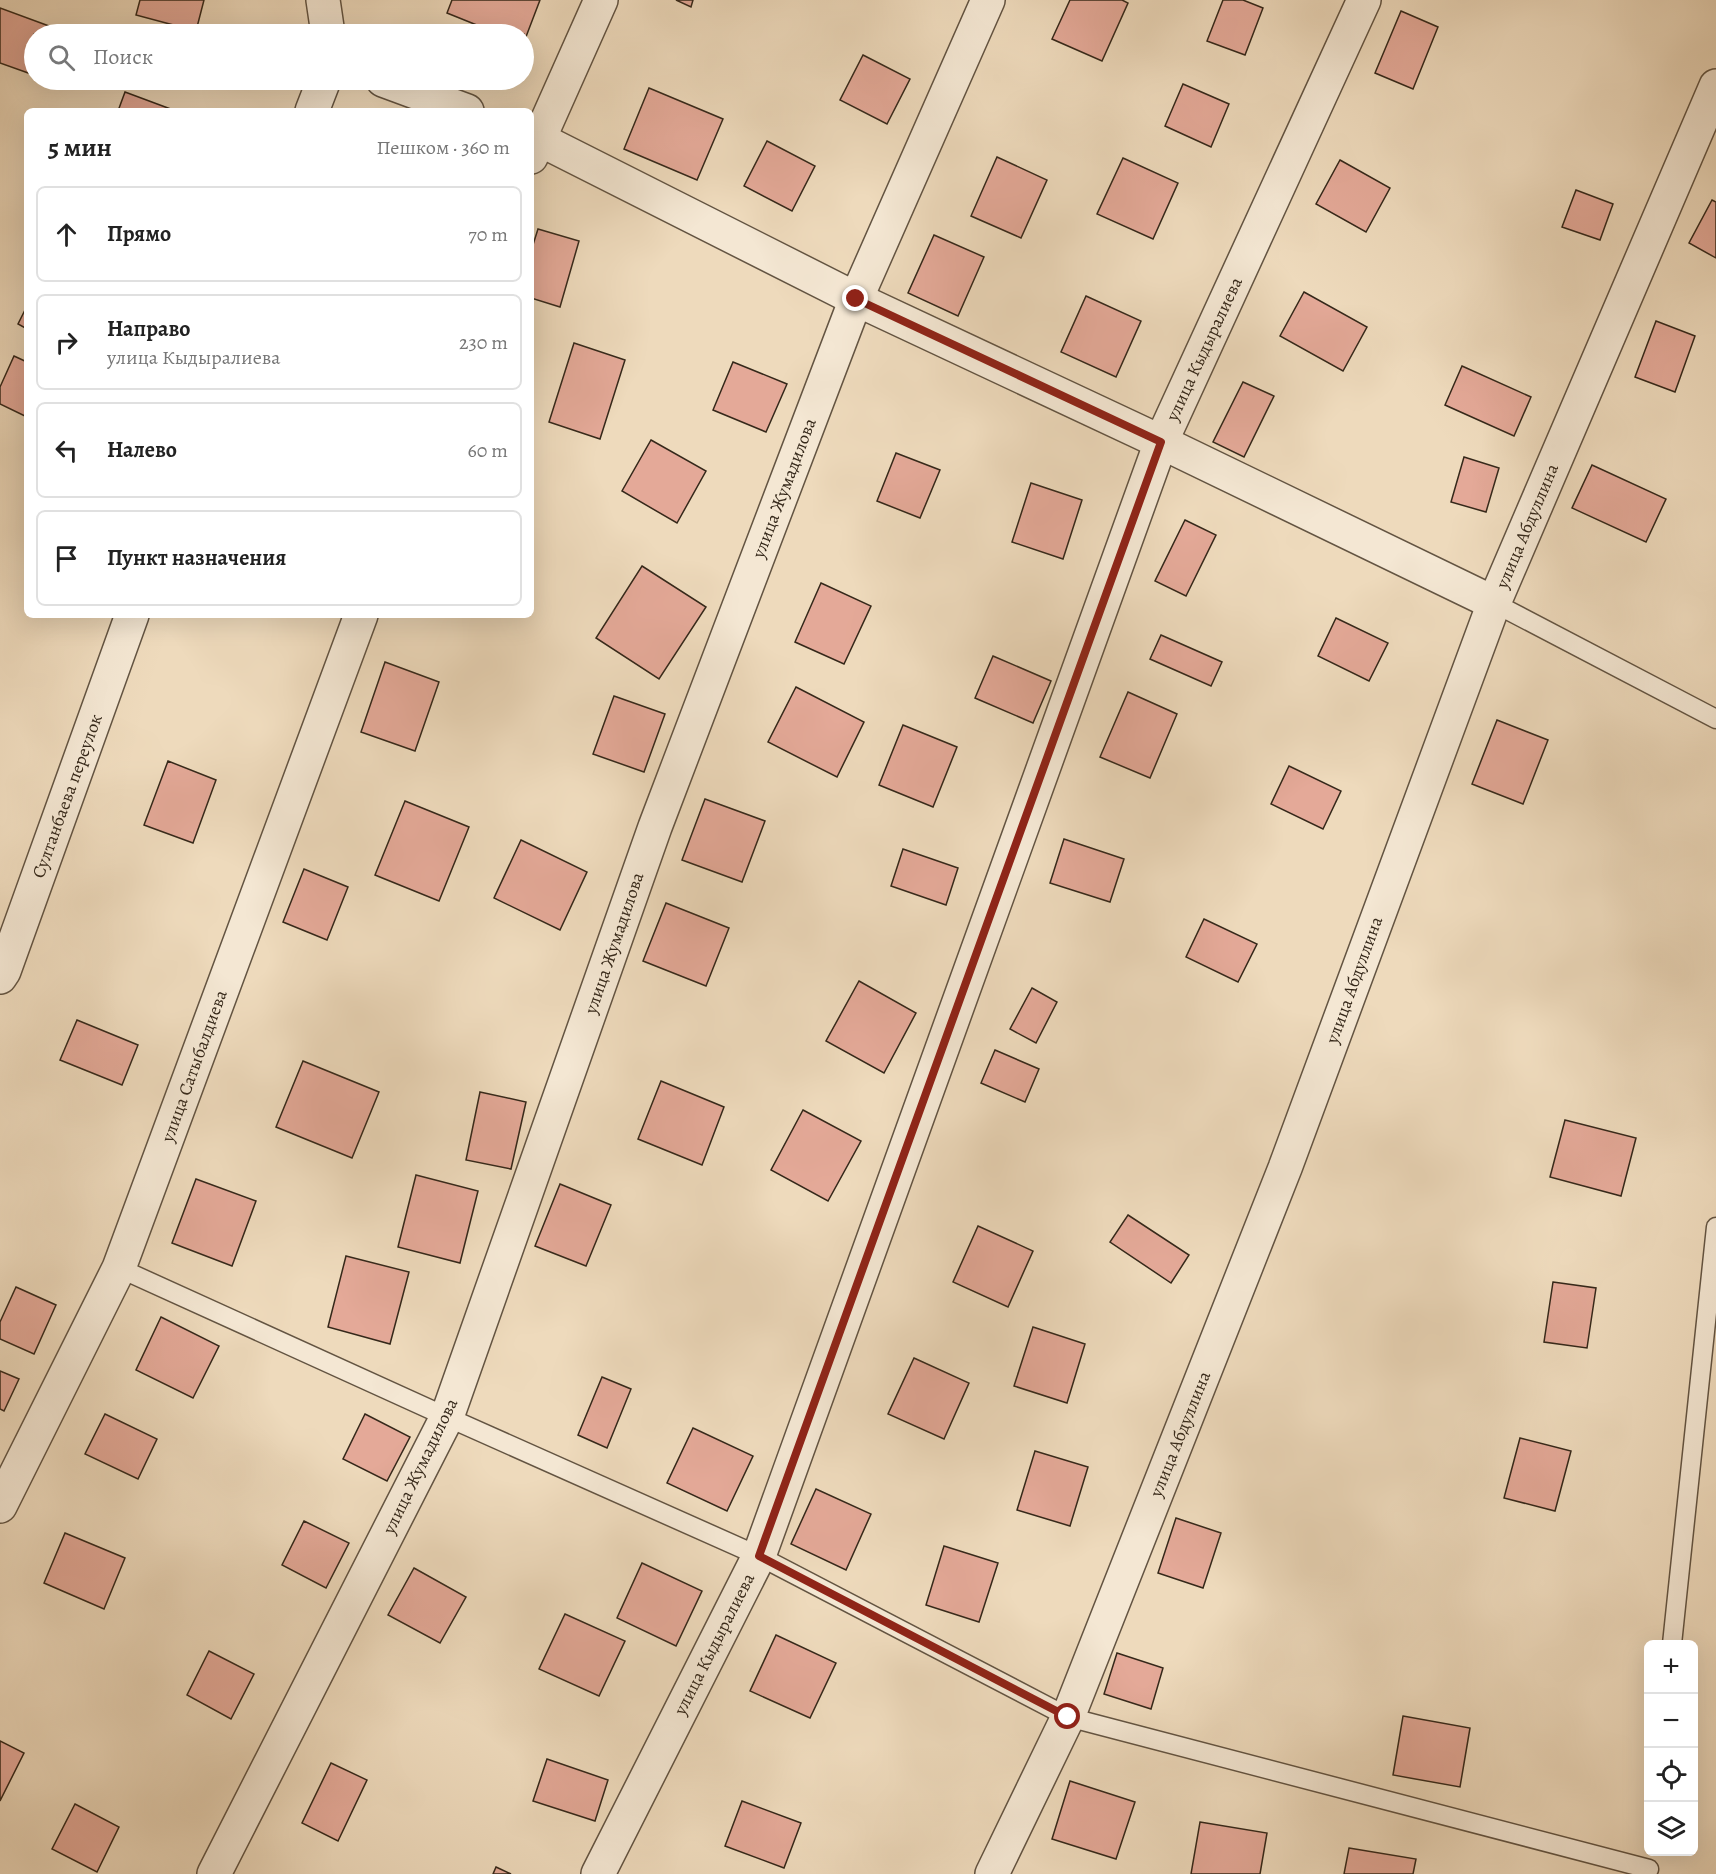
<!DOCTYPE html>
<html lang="ru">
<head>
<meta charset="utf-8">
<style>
	body { margin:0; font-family:Alegreya,serif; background:#f2f2f2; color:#222 }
	.controls { position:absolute; right:18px; bottom:18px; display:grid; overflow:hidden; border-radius:9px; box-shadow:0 6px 24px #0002 }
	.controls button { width:54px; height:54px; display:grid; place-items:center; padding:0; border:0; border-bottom:2px solid #e0e0e0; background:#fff; color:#222; font:30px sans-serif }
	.stop { position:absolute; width:18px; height:18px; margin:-14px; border:4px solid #8f2418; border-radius:50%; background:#fff }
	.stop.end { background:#8f2418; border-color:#fff; box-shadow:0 2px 6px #0008 }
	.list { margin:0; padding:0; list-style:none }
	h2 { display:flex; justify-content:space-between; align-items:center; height:78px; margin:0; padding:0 24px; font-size:26px }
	h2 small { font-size:20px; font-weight:400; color:#767676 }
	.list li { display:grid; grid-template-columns:39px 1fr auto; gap:18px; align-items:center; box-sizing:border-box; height:96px; margin:0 12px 12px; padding:0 12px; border:2px solid #e0e0e0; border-radius:9px }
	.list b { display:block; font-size:22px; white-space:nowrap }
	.list p { margin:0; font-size:20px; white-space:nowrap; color:#767676 }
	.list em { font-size:20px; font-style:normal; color:#767676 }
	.icon { flex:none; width:33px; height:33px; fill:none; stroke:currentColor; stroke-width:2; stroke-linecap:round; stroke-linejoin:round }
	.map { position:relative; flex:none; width:1716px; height:1874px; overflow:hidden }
	.search { position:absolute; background:#fff; box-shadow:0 6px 24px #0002; left:24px; top:24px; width:510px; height:66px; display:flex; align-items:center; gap:15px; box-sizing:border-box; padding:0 21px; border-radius:33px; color:#767676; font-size:22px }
	.panel { position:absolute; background:#fff; box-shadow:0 6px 24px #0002; left:24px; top:108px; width:510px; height:510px; border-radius:9px }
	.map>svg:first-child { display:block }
	.building { fill:#e4a998; stroke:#35281a; stroke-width:1.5 }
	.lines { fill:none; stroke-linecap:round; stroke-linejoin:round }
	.service-casing { stroke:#635442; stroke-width:21 }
	.minor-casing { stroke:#635442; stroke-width:36 }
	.service { stroke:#f4e7d3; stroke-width:18 }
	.minor { stroke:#f4e7d3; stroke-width:33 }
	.route { stroke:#8f2418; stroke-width:8 }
	.labels { text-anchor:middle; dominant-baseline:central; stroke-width:4.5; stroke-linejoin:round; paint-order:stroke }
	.street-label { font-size:18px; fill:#35281a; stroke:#f4e7d3 }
</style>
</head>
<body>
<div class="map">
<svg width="1716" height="1874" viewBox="0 0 1716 1874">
	<rect width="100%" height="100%" fill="#eedabc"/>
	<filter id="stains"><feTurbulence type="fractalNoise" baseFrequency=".00333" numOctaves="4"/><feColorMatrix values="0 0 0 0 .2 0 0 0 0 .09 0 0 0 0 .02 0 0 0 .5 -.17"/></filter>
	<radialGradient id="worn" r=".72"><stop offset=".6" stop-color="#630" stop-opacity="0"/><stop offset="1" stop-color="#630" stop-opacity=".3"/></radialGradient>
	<g class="building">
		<path d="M140 0H204L196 31 136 15Z"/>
		<path d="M452 0H540L524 42V34H499L447 13Z"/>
		<path d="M676 0H693L691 7Z"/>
		<path d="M1070 0H1122L1128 3 1102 61 1052 39Z"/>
		<path d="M1223 0H1243L1263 8 1245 55 1207 41Z"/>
		<path d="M0 8 49 26 46 34H34V64L31 74 0 63Z"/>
		<path d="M1401 11 1438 27 1413 89 1375 73Z"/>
		<path d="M863 55 910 79 887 124 840 100Z"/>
		<path d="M1183 84 1229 104 1211 147 1165 126Z"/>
		<path d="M649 88 723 119 697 180 624 149Z"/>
		<path d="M125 92 176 111H118Z"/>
		<path d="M767 141 815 166 792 211 744 186Z"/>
		<path d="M997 157 1047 180 1021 238 971 216Z"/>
		<path d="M1123 158 1178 183 1153 239 1097 214Z"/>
		<path d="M1340 160 1390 188 1366 232 1316 204Z"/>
		<path d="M1576 190 1613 204 1600 240 1562 227Z"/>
		<path d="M1712 200 1716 202V258L1689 243Z"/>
		<path d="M538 229 579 241 560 307 531 298V251Z"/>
		<path d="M934 235 984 257 958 316 908 293Z"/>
		<path d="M1304 292 1367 327 1343 371 1280 336Z"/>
		<path d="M1086 296 1141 321 1116 377 1061 352Z"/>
		<path d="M27 306V329L18 324Z"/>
		<path d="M1656 321 1695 336 1675 392 1635 377Z"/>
		<path d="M574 343 625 360 600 439 549 422Z"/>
		<path d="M14 356 27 362V417L0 404V387Z"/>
		<path d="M733 362 787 384 766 432 713 410Z"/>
		<path d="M1462 366 1531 397 1514 436 1445 405Z"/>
		<path d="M1243 382 1274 396 1244 457 1213 442Z"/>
		<path d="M651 440 706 471 677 523 622 491Z"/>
		<path d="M896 453 940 470 920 518 877 501Z"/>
		<path d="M1464 457 1499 468 1486 512 1451 502Z"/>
		<path d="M1592 465 1666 499 1646 542 1572 508Z"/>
		<path d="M1031 483 1082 500 1063 559 1012 542Z"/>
		<path d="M1185 520 1216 535 1186 596 1155 581Z"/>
		<path d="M642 566 706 607 659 679 596 638Z"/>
		<path d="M821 583 871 606 844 664 795 642Z"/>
		<path d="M1336 618 1388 643 1369 681 1318 656Z"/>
		<path d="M1161 635 1222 662 1211 686 1150 659Z"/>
		<path d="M993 656 1051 681 1033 723 975 698Z"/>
		<path d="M385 662 439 682 415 751 361 732Z"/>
		<path d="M796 687 864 722 837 777 768 742Z"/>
		<path d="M1128 692 1177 714 1150 778 1100 757Z"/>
		<path d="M614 696 665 714 644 772 593 754Z"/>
		<path d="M1497 720 1548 740 1523 804 1472 784Z"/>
		<path d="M903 725 957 747 933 807 879 785Z"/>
		<path d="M168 761 216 780 193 843 144 825Z"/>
		<path d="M1289 766 1341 791 1323 829 1271 804Z"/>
		<path d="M705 799 765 821 742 882 682 860Z"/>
		<path d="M405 801 469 827 439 901 375 875Z"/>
		<path d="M1064 839 1124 859 1110 902 1050 883Z"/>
		<path d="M521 840 587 872 560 930 494 898Z"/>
		<path d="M903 849 958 868 946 905 891 886Z"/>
		<path d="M304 869 348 887 327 940 283 922Z"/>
		<path d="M666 903 729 928 706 986 643 961Z"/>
		<path d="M1204 919 1257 944 1238 982 1186 957Z"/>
		<path d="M859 981 916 1013 884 1073 826 1041Z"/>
		<path d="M1032 988 1057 1002 1036 1043 1010 1029Z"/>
		<path d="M77 1020 138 1045 122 1085 60 1060Z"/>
		<path d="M995 1050 1039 1069 1025 1102 981 1083Z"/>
		<path d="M303 1061 379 1092 352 1158 276 1127Z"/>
		<path d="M661 1081 724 1107 702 1165 638 1139Z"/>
		<path d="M480 1092 526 1102 511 1169 466 1160Z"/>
		<path d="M803 1110 861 1141 828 1201 771 1170Z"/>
		<path d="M1565 1120 1636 1138 1621 1196 1550 1177Z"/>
		<path d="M416 1175 478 1191 460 1263 398 1247Z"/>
		<path d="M196 1179 256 1201 232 1266 172 1243Z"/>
		<path d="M560 1184 611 1205 586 1266 535 1246Z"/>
		<path d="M1128 1215 1189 1255 1171 1283 1110 1242Z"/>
		<path d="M978 1226 1033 1251 1008 1307 953 1282Z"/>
		<path d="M346 1256 409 1272 390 1344 328 1327Z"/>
		<path d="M1553 1282 1596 1288 1587 1348 1544 1342Z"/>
		<path d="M16 1287 56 1305 34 1354 0 1339V1322Z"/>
		<path d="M161 1317 219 1346 193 1398 136 1370Z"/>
		<path d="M1033 1327 1085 1344 1067 1403 1014 1386Z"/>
		<path d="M914 1358 969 1383 944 1439 888 1414Z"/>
		<path d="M0 1371 19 1379 4 1411 0 1409Z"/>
		<path d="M602 1377 631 1389 607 1448 578 1435Z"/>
		<path d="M105 1414 157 1439 138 1479 85 1454Z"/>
		<path d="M365 1414 410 1437 387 1481 343 1459Z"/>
		<path d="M693 1428 753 1456 727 1511 667 1483Z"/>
		<path d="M1520 1438 1571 1451 1555 1511 1504 1498Z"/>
		<path d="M1035 1451 1088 1467 1070 1526 1017 1510Z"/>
		<path d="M816 1489 871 1514 846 1570 791 1544Z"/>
		<path d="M1176 1518 1221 1533 1203 1588 1158 1573Z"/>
		<path d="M304 1521 349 1543 326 1588 282 1565Z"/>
		<path d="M65 1533 125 1558 104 1609 44 1583Z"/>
		<path d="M944 1546 998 1563 979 1622 926 1605Z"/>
		<path d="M642 1563 702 1591 676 1646 617 1618Z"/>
		<path d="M414 1568 466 1597 440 1643 388 1615Z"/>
		<path d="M565 1614 625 1641 599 1696 539 1669Z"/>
		<path d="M776 1635 836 1663 810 1718 750 1691Z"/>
		<path d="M209 1651 254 1674 231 1719 187 1695Z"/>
		<path d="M1117 1653 1163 1668 1151 1709 1104 1694Z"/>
		<path d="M1403 1716 1470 1728 1460 1787 1393 1775Z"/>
		<path d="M0 1741 24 1753 0 1801Z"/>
		<path d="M547 1759 608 1780 595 1821 533 1801Z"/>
		<path d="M331 1763 367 1780 338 1841 302 1823Z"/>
		<path d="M1070 1781 1135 1802 1116 1859 1052 1839Z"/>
		<path d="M742 1801 801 1823 784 1868 725 1846Z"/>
		<path d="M75 1804 119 1827 97 1872 52 1849Z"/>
		<path d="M1200 1822 1267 1833 1260 1874H1191Z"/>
		<path d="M1349 1848 1416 1859 1413 1874H1344Z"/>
		<path d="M496 1867 511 1874H493Z"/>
	</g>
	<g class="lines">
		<g class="service-casing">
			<g id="service">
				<path d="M1494 603 1716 719"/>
				<path d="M119 1268 447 1417 759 1556 1068 1717 1649 1869"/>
				<path d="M1672 1644 1716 1227"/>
			</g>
		</g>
		<g class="minor-casing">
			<g id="minor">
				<path d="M323 0 328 34"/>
				<path d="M383 80 467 111"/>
				<path d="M312 111 324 80"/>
				<path d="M531 135 856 299 1161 442 1494 603"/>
				<path d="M531 157 601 0"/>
				<path d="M0 977 4 971 132 615"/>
				<path d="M0 1506 119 1268 361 615"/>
				<path d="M214 1874 447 1417 655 827 856 299 988 0"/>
				<path d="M598 1874 759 1556 1161 442 1364 0"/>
				<path d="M992 1874 1068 1717 1285 1168 1494 603 1716 86"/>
			</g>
		</g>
		<use href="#service" class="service"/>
		<use href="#minor" class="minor"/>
	</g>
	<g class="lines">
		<path class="route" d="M856 299 1161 442 759 1556 1068 1717"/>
	</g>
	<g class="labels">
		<g class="street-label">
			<text transform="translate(1204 349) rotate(-65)">улица Кыдыралиева</text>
			<text transform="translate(784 488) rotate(-69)">улица Жумадилова</text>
			<text transform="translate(1527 526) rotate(-67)">улица Абдуллина</text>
			<text transform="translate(67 796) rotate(-70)">Султанбаева переулок</text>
			<text transform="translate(614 943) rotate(-71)">улица Жумадилова</text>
			<text transform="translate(1354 980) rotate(-70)">улица Абдуллина</text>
			<text transform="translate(194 1066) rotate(-70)">улица Сатыбалдиева</text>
			<text transform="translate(1180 1434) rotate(-68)">улица Абдуллина</text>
			<text transform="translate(420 1466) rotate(-64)">улица Жумадилова</text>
			<text transform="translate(714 1644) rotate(-63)">улица Кыдыралиева</text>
		</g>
	</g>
	<rect width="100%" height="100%" filter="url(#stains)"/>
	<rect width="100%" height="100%" fill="url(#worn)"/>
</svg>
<div class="controls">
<button>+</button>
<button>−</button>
<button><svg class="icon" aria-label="locate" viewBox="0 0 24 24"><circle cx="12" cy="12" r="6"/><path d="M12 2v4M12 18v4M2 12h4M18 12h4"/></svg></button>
<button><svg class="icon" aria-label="layers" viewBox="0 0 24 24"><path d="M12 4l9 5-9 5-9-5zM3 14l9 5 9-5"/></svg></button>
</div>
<div class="stop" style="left:1068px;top:1717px"></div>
<div class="stop end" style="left:856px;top:299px"></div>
<div class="search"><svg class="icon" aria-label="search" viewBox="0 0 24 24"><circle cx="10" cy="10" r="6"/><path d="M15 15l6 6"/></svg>Поиск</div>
<section class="panel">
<h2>5 мин<small>Пешком · 360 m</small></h2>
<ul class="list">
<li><svg class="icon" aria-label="ahead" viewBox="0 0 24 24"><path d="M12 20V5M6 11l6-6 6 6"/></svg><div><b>Прямо</b></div><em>70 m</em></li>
<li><svg class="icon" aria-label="right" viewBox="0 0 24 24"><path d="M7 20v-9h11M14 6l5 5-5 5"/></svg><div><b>Направо</b><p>улица Кыдыралиева</p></div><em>230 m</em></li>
<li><svg class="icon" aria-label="left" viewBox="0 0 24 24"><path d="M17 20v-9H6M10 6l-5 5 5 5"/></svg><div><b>Налево</b></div><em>60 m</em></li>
<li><svg class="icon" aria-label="arrive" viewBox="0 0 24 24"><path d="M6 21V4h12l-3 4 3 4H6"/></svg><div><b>Пункт назначения</b></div></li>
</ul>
</section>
</div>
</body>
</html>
